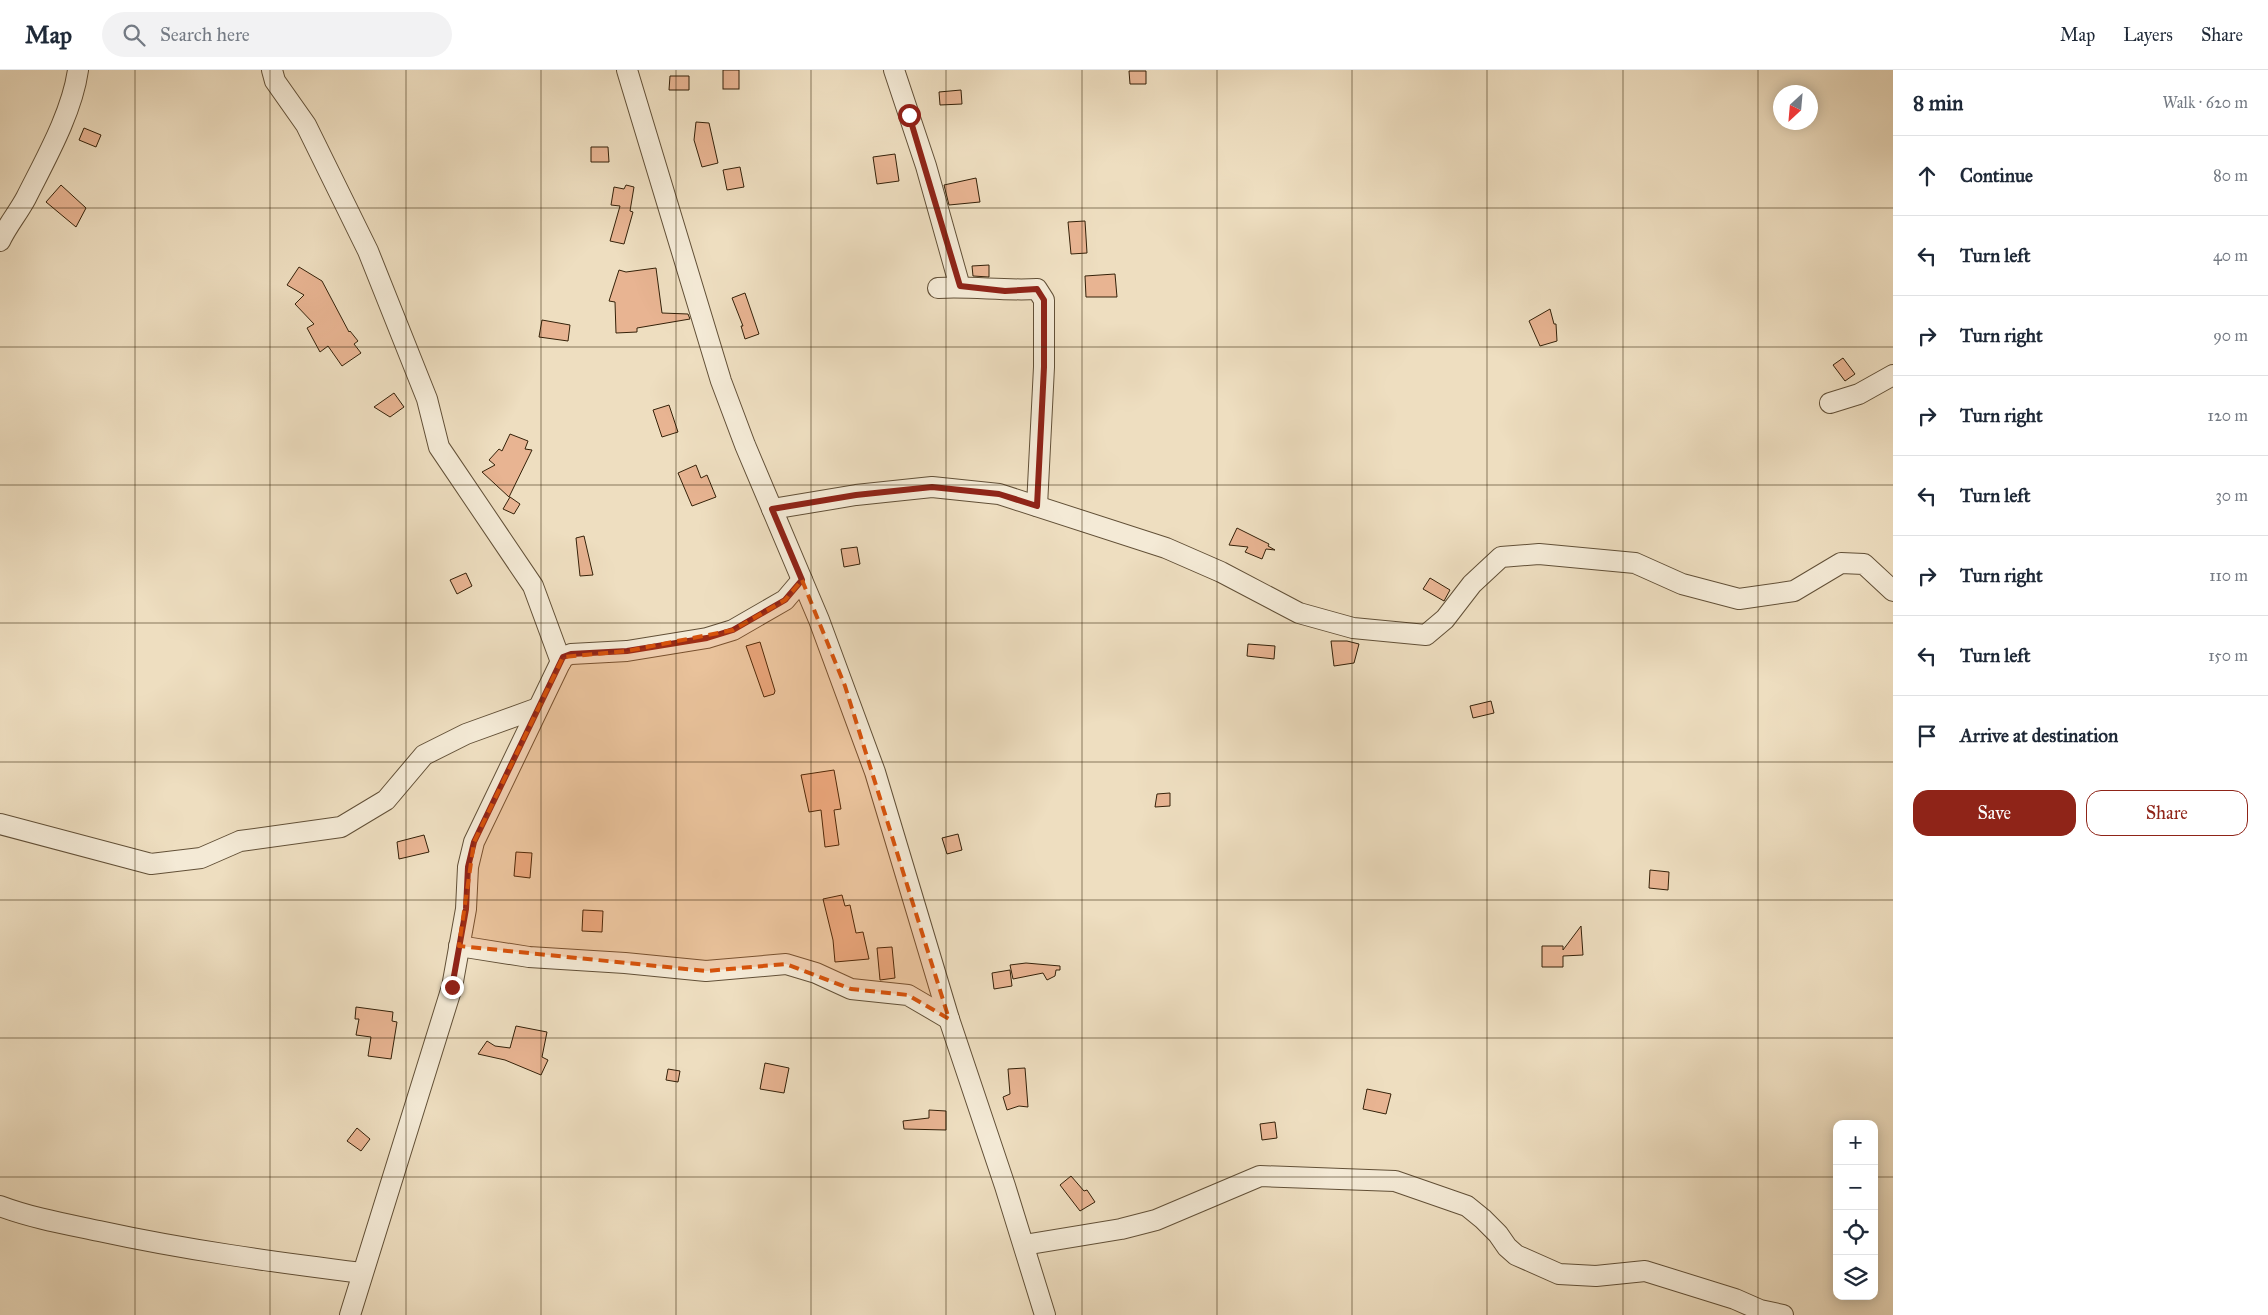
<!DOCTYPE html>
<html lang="en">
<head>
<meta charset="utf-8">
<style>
	body { margin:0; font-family:"IM FELL Great Primer",serif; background:#f2f2f3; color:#1f2937 }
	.controls { position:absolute; right:15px; bottom:15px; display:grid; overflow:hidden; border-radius:10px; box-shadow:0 2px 12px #0003 }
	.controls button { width:45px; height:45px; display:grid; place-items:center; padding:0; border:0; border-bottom:1px solid #e0e1e3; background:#fff; color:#1f2937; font:25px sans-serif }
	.compass { position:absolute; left:1773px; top:15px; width:45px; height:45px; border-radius:50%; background:#fff; box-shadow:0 2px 12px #0003; rotate:206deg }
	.stop { position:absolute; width:15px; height:15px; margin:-11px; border:4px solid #8f2418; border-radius:50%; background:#fff }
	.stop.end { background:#8f2418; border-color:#fff; box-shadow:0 1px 5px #0008 }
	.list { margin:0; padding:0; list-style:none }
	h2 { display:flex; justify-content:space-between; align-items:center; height:65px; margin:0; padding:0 20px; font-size:21px }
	h2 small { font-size:16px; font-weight:400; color:#747a83 }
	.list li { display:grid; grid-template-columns:32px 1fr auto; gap:15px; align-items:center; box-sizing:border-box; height:80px; padding:0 20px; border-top:1px solid #e0e1e3 }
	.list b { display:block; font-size:19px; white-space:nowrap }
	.list em { font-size:16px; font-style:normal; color:#747a83 }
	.actions { display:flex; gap:10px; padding:15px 20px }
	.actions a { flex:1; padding:11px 0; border:1px solid #8f2418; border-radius:15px; text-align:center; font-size:18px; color:#8f2418 }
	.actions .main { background:#8f2418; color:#fff }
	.icon { flex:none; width:28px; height:28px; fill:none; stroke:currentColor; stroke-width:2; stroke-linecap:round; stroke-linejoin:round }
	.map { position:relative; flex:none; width:1893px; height:1245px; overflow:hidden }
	header { display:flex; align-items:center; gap:30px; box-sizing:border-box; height:70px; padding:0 25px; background:#fff; border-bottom:1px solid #e0e1e3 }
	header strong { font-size:24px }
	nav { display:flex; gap:28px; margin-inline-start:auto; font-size:18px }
	.search { width:350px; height:45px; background:#f2f2f3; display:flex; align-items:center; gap:12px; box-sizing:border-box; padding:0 18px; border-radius:28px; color:#747a83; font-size:19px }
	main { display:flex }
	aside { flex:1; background:#fff }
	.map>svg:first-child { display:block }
	.building { fill:#e8b492; stroke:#342109 }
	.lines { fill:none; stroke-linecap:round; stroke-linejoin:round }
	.minor-casing { stroke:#625037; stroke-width:22 }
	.minor { stroke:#f4ead6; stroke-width:20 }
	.route { stroke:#8f2418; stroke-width:6 }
	.marked { fill:#d6530c; fill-opacity:0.2; stroke:#d6530c; stroke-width:4; stroke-dasharray:10 6; stroke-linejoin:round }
	.grid { fill:none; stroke:#342109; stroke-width:1; stroke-opacity:0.55 }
</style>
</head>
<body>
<header>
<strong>Map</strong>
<div class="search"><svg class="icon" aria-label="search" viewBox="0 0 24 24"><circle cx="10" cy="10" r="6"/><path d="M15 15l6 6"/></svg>Search here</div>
<nav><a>Map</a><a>Layers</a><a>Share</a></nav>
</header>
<main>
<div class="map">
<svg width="1893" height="1245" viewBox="0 0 1893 1245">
	<rect width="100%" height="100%" fill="#eedec0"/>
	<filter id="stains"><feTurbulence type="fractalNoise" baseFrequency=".004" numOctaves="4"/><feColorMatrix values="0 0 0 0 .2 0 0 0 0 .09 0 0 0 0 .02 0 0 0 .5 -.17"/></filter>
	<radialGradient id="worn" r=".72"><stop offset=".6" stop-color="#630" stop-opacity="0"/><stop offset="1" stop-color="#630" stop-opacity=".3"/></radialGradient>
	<g class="building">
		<rect x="723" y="0" width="16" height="19"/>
		<path d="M1129 1H1146V14H1130Z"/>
		<path d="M670 6H689V20H669Z"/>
		<path d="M961 20 962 34 940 35 939 22Z"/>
		<path d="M696 52 709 53 718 93 702 97 694 70Z"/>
		<path d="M84 58 101 65 96 77 79 70Z"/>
		<path d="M591 77H608L609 92H591Z"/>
		<path d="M895 84 899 111 877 114 873 87Z"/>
		<path d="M740 97 744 117 727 120 723 100Z"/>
		<path d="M976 108 980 132 949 135 944 115Z"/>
		<path d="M61 115 86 138 76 157 46 132Z"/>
		<path d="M626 115 634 117 630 141 633 142 624 174 610 171 620 136 611 135 614 117 624 119Z"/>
		<path d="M1085 151 1087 183 1071 184 1068 152Z"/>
		<path d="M989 195V207L973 206 972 196Z"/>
		<path d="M299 197 322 211 349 262 350 261 358 271 354 274 361 283 342 296 328 276 320 282 307 258 314 254 295 234 304 225 287 215Z"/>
		<path d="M656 198 662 243 688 244 690 249 637 258V262L616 263 615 232 609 231 619 200 626 202Z"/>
		<path d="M1115 204 1117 227H1086L1085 206Z"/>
		<path d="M745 223 759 264 745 269 741 256H743L732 228Z"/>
		<path d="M1550 239 1554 254H1556L1557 271 1540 276 1529 251Z"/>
		<path d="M542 250 570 255 568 271 539 267Z"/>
		<path d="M1843 288 1855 304 1845 311 1833 295Z"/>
		<path d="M394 323 404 337 390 347 374 337Z"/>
		<path d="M669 335 678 362 662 367 653 340Z"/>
		<path d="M510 364 528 371 525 379 532 380 509 427 482 402 495 395 489 390 499 379 502 381Z"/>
		<path d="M696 395 701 408 707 405 716 427 692 436 678 403Z"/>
		<path d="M510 427 520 434 514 444 503 439Z"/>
		<path d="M1237 458 1269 474 1268 476 1275 480 1266 479 1262 489 1245 482 1248 477 1229 475Z"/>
		<path d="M584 466 593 505 580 506 576 468Z"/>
		<path d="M857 477 860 494 844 497 841 479Z"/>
		<path d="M466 503 472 516 457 524 450 510Z"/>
		<path d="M1430 508 1450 520 1444 531 1423 519Z"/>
		<path d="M1331 571H1347L1359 574 1354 593 1334 596Z"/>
		<path d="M760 572 775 621 774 624 764 627 746 576Z"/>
		<path d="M1248 574 1275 576 1274 589 1247 586Z"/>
		<path d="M1491 631 1494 643 1473 648 1470 636Z"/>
		<path d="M834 700 841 739 834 740 839 775 825 777 821 740 809 742 801 705Z"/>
		<path d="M1170 723V736L1155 737 1157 724Z"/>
		<path d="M958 764 962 780 947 784 942 768Z"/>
		<path d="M424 765 429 782 399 789 397 772Z"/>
		<path d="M516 782 532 783 530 808 514 806Z"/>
		<path d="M1650 800 1669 802 1668 820 1649 818Z"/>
		<path d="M842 825 845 836 850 835 856 863 863 862 869 889 835 892 833 870 823 829Z"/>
		<path d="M583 840 603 841 602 862 582 861Z"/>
		<path d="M1581 856 1583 885 1563 886V897H1542V876H1563V880Z"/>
		<path d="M892 877 895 908 880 910 877 878Z"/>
		<path d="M1026 893 1060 896V900H1056L1055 906 1047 910 1043 903 1013 909 1010 895Z"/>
		<path d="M1010 900 1012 916 994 919 992 903Z"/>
		<path d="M356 937 393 942 392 951 397 952 391 989 368 986 371 967 356 965 359 949H355Z"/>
		<path d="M516 956 547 962 542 987 548 990 541 1005 505 990 478 984 487 971 495 976 510 978Z"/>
		<path d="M765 993 789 998 784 1023 760 1019Z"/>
		<path d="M1025 998 1028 1037 1019 1036 1007 1040 1003 1027 1010 1024 1008 999Z"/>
		<path d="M668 999 680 1001 678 1012 666 1010Z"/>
		<path d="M1367 1019 1391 1024 1386 1044 1363 1039Z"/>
		<path d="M929 1040 946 1041V1060L904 1059 903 1051 929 1048Z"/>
		<path d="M1275 1052 1277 1068 1262 1070 1260 1054Z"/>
		<path d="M357 1058 370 1069 361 1081 347 1071Z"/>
		<path d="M1071 1106 1084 1121 1087 1120 1095 1132 1080 1141 1060 1115Z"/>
	</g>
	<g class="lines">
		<g class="minor-casing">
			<g id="minor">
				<path d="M272 0 275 11 306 55 368 181 427 329 439 377 533 516 561 592"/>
				<path d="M627 0 721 311 745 375 819 550 875 702 949 949 1005 1116 1045 1245"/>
				<path d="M894 0 926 96 960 217"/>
				<path d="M0 171C7 156 18 143 26 128 45 90 72 43 78 0"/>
				<path d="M938 218C971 216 1004 221 1037 219L1044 230V297L1037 436"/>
				<path d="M1830 333 1859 324 1893 305"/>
				<path d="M772 439 856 425 932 417 999 424 1166 478 1221 502 1299 543 1353 558 1426 565 1445 549 1472 514 1501 487 1539 484 1635 493 1682 514 1739 529 1794 521 1841 493 1864 494 1893 521"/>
				<path d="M0 754 151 794 201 788 240 771 341 757 386 730 424 685 466 664 538 638"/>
				<path d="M459 876 529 887 625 893 706 901 786 894 816 903 851 919 908 925 949 949"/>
				<path d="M0 1136C32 1148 66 1154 99 1161 186 1180 274 1192 362 1203"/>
				<path d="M1024 1175 1121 1159 1156 1150 1260 1106 1395 1111 1467 1136 1483 1149 1498 1164 1507 1177 1516 1185 1559 1204 1596 1206 1645 1201 1735 1229 1760 1240 1783 1245"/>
				<path d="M350 1245 452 917 466 839 468 797 474 772 563 587 571 584 627 581 707 568 733 560 785 530 802 510"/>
			</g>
		</g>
		<use href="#minor" class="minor"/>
	</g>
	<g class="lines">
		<path class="route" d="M452 917 466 839 468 797 474 772 563 587 571 584 627 581 707 568 733 560 785 530 802 510 772 439 856 425 932 417 999 424 1037 436 1044 297V230L1037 219 1005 221 960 216 909 45"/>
	</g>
	<path class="marked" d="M802 510 845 616 949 949 908 925 851 919 786 894 706 901 459 876 474 772 563 587 627 581 733 560 785 530Z"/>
	<path class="grid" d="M135 0V1245M270 0V1245M406 0V1245M541 0V1245M676 0V1245M811 0V1245M946 0V1245M1082 0V1245M1217 0V1245M1352 0V1245M1487 0V1245M1623 0V1245M1758 0V1245M0 138H1893M0 277H1893M0 415H1893M0 553H1893M0 692H1893M0 830H1893M0 968H1893M0 1107H1837M1874 1107H1893"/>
	<rect width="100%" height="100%" filter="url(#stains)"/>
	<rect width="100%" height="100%" fill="url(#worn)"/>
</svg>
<div class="controls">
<button>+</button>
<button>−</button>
<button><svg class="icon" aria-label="locate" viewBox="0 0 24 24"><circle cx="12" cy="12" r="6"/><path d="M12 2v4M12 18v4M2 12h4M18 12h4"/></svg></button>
<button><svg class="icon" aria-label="layers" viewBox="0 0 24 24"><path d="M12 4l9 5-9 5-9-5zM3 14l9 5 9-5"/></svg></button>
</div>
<svg class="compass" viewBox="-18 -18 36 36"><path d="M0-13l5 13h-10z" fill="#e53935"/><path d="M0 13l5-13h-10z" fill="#747a83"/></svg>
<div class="stop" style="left:909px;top:45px"></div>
<div class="stop end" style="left:452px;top:917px"></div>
</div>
<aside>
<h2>8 min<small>Walk · 620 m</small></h2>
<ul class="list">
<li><svg class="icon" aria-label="ahead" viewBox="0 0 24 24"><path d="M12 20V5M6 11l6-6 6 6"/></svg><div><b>Continue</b></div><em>80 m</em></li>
<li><svg class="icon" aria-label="left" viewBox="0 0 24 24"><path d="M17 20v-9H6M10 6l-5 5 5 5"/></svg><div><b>Turn left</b></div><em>40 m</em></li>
<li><svg class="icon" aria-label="right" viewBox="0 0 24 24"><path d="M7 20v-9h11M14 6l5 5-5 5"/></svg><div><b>Turn right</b></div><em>90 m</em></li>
<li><svg class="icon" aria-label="right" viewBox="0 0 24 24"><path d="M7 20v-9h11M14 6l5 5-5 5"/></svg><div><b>Turn right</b></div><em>120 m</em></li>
<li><svg class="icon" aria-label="left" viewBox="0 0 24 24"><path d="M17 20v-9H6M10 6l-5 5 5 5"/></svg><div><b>Turn left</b></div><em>30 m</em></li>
<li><svg class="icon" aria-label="right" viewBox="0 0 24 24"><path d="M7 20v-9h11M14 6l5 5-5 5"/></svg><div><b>Turn right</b></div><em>110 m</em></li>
<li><svg class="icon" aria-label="left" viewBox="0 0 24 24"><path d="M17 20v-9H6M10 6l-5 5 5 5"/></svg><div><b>Turn left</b></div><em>150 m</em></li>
<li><svg class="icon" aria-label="arrive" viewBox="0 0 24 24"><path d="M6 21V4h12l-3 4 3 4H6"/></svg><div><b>Arrive at destination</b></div></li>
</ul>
<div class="actions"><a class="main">Save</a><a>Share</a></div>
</aside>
</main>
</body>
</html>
